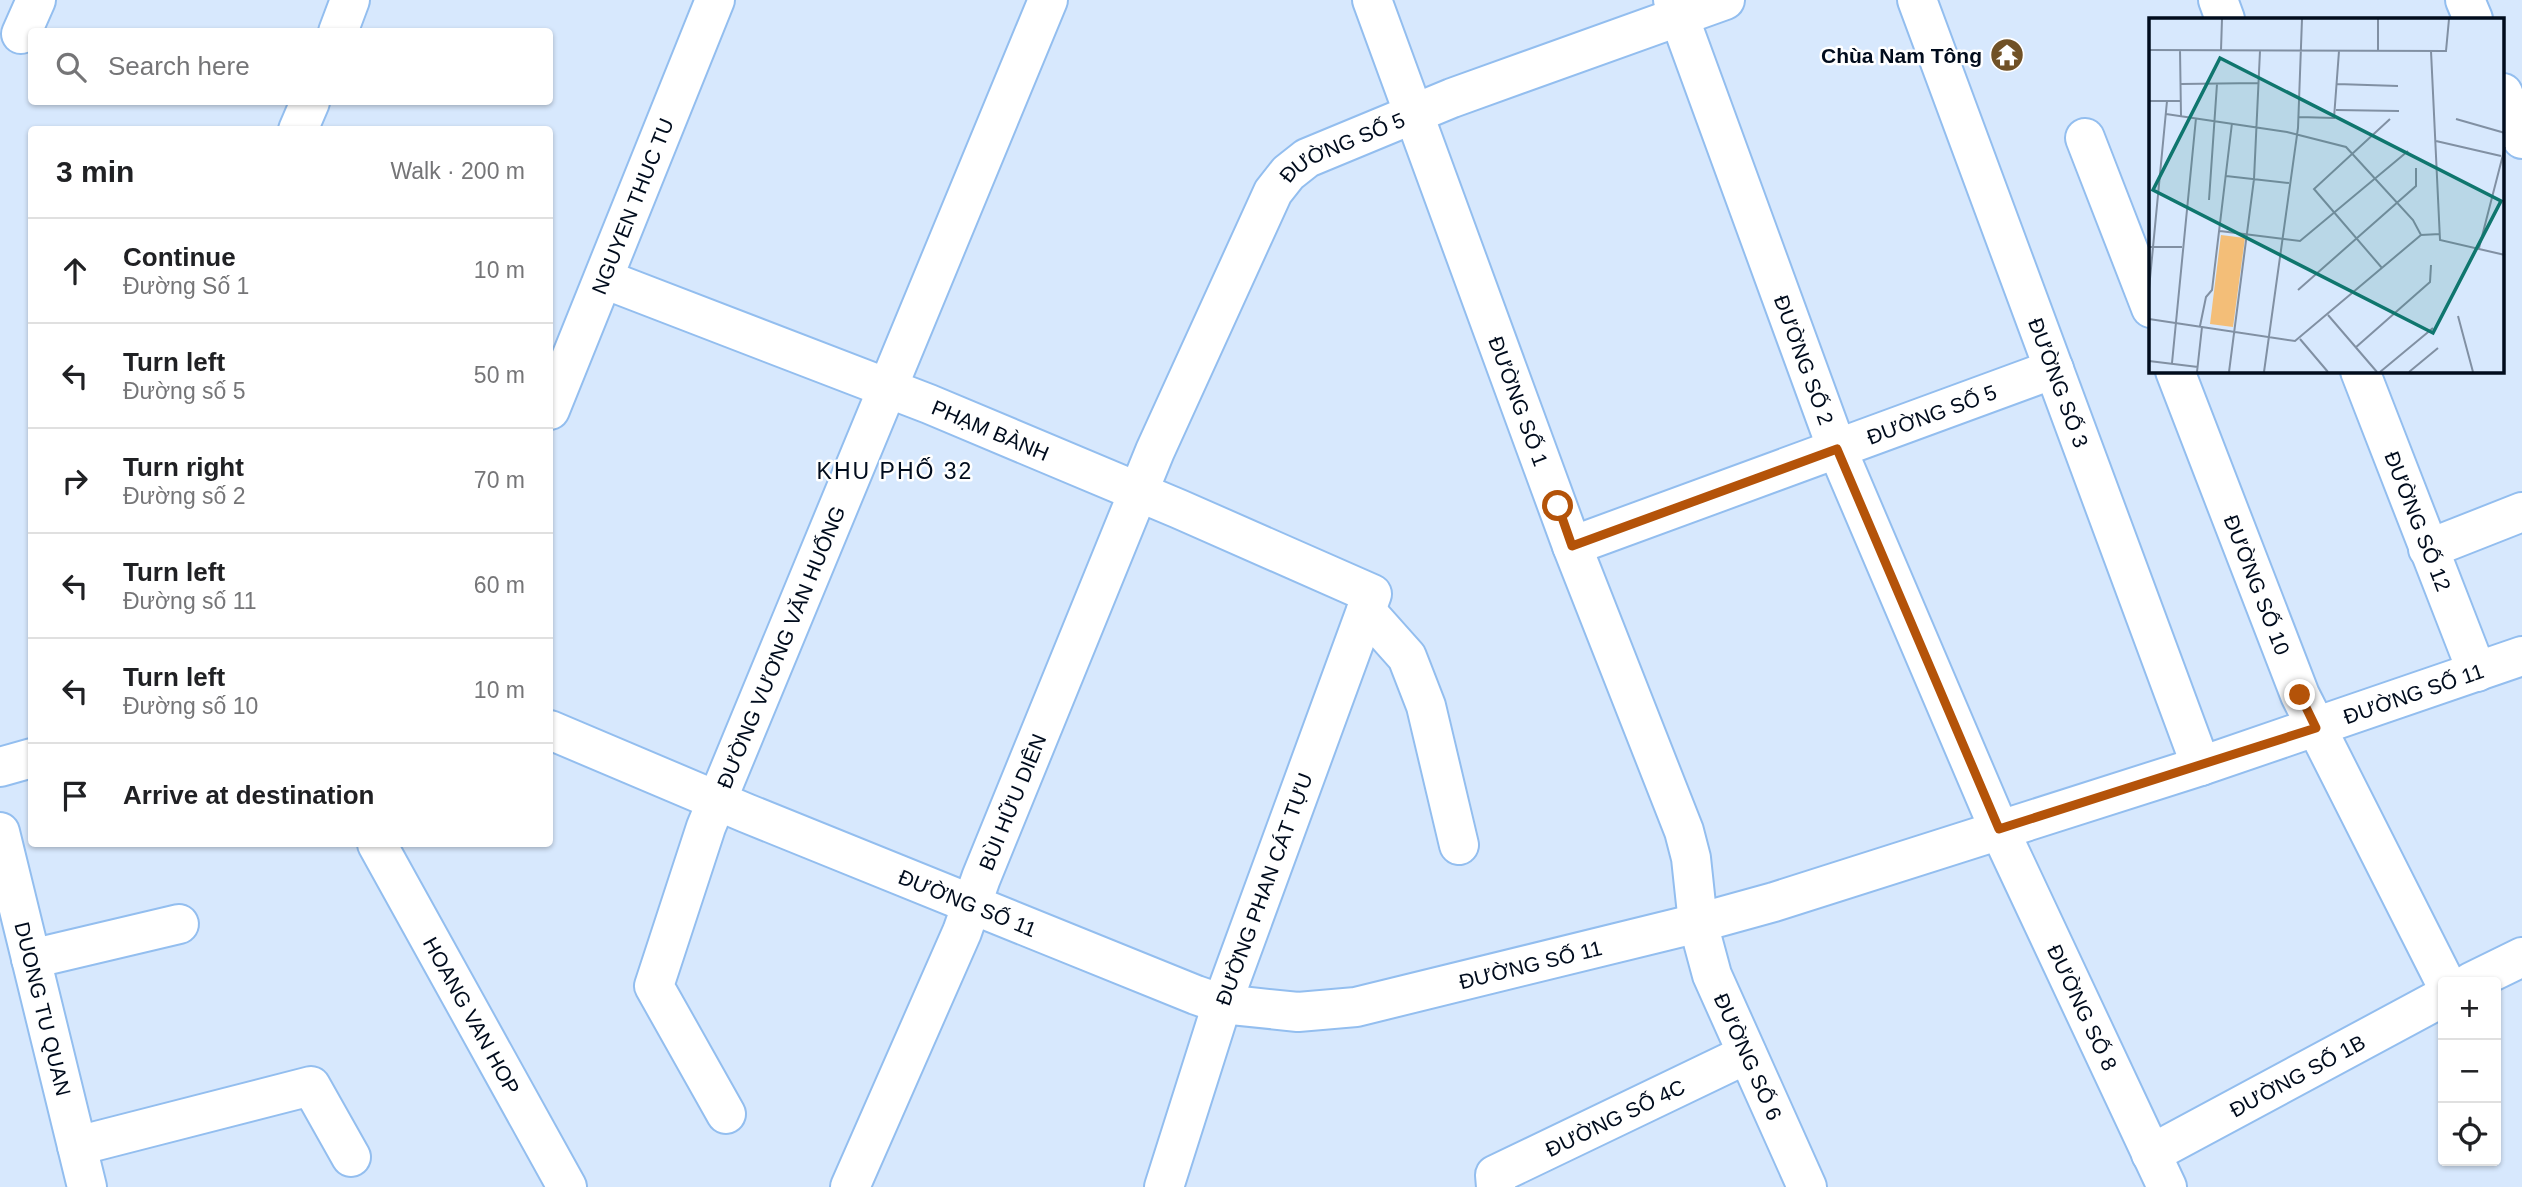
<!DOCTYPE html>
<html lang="en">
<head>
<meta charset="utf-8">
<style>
	body { margin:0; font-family:Helvetica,sans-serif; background:#f6f6f6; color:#202124 }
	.controls { position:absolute; right:21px; bottom:21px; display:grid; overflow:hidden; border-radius:7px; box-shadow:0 2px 5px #0004 }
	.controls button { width:63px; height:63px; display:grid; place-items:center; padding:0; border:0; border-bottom:2px solid #e0e0e0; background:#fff; color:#202124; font:35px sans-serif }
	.stop { position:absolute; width:21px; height:21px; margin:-16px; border:5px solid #b45309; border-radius:50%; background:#fff }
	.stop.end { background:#b45309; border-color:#fff; box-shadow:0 2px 7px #0008 }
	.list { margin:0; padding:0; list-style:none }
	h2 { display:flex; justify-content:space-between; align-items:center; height:91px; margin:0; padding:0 28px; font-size:30px }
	h2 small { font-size:23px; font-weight:400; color:#757577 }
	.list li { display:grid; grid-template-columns:46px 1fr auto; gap:21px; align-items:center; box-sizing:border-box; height:105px; padding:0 28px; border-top:2px solid #e0e0e0 }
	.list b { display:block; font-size:26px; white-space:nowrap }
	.list p { margin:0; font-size:23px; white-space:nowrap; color:#757577 }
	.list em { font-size:23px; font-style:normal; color:#757577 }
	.icon { flex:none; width:38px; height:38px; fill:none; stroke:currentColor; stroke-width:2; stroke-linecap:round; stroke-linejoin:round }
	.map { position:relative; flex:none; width:2522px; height:1187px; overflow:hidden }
	.search { position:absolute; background:#fff; box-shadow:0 2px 5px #0004; left:28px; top:28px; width:525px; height:77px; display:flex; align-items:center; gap:18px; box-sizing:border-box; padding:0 24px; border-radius:7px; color:#757577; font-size:26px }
	.panel { position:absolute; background:#fff; box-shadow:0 2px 5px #0004; left:28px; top:126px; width:525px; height:721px; border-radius:7px }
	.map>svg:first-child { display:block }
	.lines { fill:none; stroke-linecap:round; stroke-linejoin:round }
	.minor-casing { stroke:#93beef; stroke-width:42 }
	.minor { stroke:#fff; stroke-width:38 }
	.route { stroke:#b45309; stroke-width:9 }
	.labels { text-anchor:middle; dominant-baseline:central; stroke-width:5; stroke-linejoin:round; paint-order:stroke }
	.poi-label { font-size:21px; font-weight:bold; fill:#010c1d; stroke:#fff; text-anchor:end }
	.street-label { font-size:21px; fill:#010c1d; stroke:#fff }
	.neighbourhood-label { font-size:23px; letter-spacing:2px; fill:#010c1d; stroke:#fff }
	.inset-road { fill:none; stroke:#8190a3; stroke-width:2 }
	.view { fill:#0f766e; fill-opacity:0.15; stroke:#0f766e; stroke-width:3.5 }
	.inset-edge { fill:none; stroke:#010c1d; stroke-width:3.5 }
</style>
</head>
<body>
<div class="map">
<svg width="2522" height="1187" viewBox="0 0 2522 1187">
	<rect width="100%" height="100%" fill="#d7e8fd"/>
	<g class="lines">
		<g class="minor-casing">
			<g id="minor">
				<path id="s1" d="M1372 0 1572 546 1684 831 1691 858 1698 923 1712 975 1807 1187"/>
				<path id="s2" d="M1673 0 1837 449 1999 829 2167 1187"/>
				<path id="s3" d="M1917 0 2201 766"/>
				<path d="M2218 0 2225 19"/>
				<path d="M2465 0 2473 19"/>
				<path d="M338 32 350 0"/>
				<path d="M21 34 36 0"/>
				<path d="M2503 93 2522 139"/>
				<path d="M298 130 310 102"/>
				<path d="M2085 138 2151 308"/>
				<path id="s4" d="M604 279 929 404 1179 509 1372 594 1222 1004 1164 1187"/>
				<path id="s5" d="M2175 371 2300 695 2445 982"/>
				<path id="s6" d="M2360 371 2477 672"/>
				<path id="s7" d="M550 410C606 274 659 136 715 0"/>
				<path id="s8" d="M1572 546 2054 369"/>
				<path d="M2428 549 2522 512"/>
				<path d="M1366 611 1407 657 1426 706 1459 845"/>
				<path id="s9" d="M550 730 746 813 1196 995 1222 1004 1298 1012 1356 1007 1698 923 1774 902 2201 766 2522 656"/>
				<path d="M0 767 32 758"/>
				<path id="s10" d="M0 832 87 1187"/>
				<path id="s11" d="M377 844 567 1187"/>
				<path d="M31 959 179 924"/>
				<path d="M2471 982 2522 957"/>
				<path id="s12" d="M726 1114 654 986 706 827 1048 0"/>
				<path d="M77 1146 311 1086 351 1157"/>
				<path id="s13" d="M2151 1154 2443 997"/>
				<path id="s14" d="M850 1187 962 932 981 878 1155 451 1273 192 1288 173 1307 158 1452 98 1725 0"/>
				<path id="s15" d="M1496 1187 1495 1175 1747 1054"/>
			</g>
		</g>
		<use href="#minor" class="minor"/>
	</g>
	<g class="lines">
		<path class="route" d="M1558 506 1572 546 1837 449 1999 829 2316 728 2300 695"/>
	</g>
	<defs>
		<g id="temple-disc" transform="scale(1.75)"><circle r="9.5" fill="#705126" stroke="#fff"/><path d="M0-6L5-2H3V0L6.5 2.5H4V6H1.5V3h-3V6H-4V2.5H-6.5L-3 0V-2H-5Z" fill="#fff"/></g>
	</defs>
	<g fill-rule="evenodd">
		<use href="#temple-disc" x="2007" y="55"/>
	</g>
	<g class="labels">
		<g class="poi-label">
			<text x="1982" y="55">Chùa Nam Tông</text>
		</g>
		<g class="street-label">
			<text stroke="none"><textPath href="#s14" startOffset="1166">ĐƯỜNG SỐ 5</textPath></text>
			<text stroke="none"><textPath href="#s7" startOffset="220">NGUYEN THUC TU</textPath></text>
			<text stroke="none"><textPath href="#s2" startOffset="383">ĐƯỜNG SỐ 2</textPath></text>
			<text stroke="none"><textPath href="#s3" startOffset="408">ĐƯỜNG SỐ 3</textPath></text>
			<text stroke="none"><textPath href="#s1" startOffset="427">ĐƯỜNG SỐ 1</textPath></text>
			<text stroke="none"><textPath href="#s8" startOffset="383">ĐƯỜNG SỐ 5</textPath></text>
			<text stroke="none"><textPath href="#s4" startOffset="415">PHẠM BÀNH</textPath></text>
			<text stroke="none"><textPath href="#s6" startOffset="161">ĐƯỜNG SỐ 12</textPath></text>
			<text stroke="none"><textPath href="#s5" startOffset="229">ĐƯỜNG SỐ 10</textPath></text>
			<text stroke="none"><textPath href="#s12" startOffset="509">ĐƯỜNG VƯƠNG VĂN HUỐNG</textPath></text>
			<text stroke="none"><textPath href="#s9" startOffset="1964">ĐƯỜNG SỐ 11</textPath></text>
			<text stroke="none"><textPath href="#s14" startOffset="418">BÙI HỮU DIÊN</textPath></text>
			<text transform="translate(1264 889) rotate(-70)">ĐƯỜNG PHAN CÁT TỰU</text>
			<text stroke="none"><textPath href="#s9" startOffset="452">ĐƯỜNG SỐ 11</textPath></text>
			<text stroke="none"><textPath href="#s9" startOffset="1040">ĐƯỜNG SỐ 11</textPath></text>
			<text stroke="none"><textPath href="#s2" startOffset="1088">ĐƯỜNG SỐ 8</textPath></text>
			<text stroke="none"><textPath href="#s10" startOffset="182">DUONG TU QUAN</textPath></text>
			<text stroke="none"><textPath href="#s11" startOffset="196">HOANG VAN HOP</textPath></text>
			<text stroke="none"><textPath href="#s1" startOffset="1124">ĐƯỜNG SỐ 6</textPath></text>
			<text stroke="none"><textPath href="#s13" startOffset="166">ĐƯỜNG SỐ 1B</textPath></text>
			<text stroke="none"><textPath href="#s15" startOffset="145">ĐƯỜNG SỐ 4C</textPath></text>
		</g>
		<g class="neighbourhood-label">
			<text x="895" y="471">KHU PHỐ 32</text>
		</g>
	</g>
	<g transform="translate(2149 18)">
		<rect width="355" height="355" fill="#d7e8fd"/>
		<path d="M72 217 96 220 84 309 61 306Z" fill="#f3be78"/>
		<path class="inset-road" d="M0 32 297 33 300 1M31 32 32 98M72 32 73 1M229 33V1M282 33 291 222 356 237M32 66 110 65M188 66 249 68M0 83H31M187 92 250 93M17 96 138 114 197 129 264 202 272 217M150 99 185 100 190 33M307 101 356 115M287 123 352 138M77 158 140 165M60 182 68 66M71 213 151 223 259 133M0 229H33M330 230 356 129M233 250 165 171 241 101M0 271 18 83M149 272 267 168V150M179 297 228 354M309 298 324 354M0 301 146 323 272 217 291 216M51 308 57 279 63 272 83 105M151 321 179 354M206 330 281 264 282 247M0 343 49 349M23 345 47 100M48 354 53 309M80 354 105 161 111 33M115 354 149 110 153 1M231 354 284 310M260 354 289 330"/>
		<path class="view" d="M71 40 352 183 284 315 4 172Z"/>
		<rect width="355" height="355" class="inset-edge"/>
	</g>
</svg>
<div class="controls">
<button>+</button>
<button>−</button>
<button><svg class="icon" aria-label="locate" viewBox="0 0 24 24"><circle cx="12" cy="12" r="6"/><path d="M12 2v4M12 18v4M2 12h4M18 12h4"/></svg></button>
</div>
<div class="stop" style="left:1558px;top:506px"></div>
<div class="stop end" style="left:2300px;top:695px"></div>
<div class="search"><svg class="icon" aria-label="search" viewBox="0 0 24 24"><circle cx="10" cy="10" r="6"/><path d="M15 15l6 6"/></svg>Search here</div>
<section class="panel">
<h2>3 min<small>Walk · 200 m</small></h2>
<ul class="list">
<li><svg class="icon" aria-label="ahead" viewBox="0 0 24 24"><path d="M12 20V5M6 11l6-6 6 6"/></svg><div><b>Continue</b><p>Đường Số 1</p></div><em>10 m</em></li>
<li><svg class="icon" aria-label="left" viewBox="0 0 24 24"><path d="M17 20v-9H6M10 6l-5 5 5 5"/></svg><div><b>Turn left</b><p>Đường số 5</p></div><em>50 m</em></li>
<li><svg class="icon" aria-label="right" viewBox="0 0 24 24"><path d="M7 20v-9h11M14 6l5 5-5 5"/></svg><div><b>Turn right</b><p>Đường số 2</p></div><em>70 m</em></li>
<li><svg class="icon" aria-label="left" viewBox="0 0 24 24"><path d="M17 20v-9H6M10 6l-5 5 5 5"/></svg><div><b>Turn left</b><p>Đường số 11</p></div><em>60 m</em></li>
<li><svg class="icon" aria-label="left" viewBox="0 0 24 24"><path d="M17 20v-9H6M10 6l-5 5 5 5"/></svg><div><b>Turn left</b><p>Đường số 10</p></div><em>10 m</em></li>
<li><svg class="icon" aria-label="arrive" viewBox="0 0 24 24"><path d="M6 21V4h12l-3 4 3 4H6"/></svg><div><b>Arrive at destination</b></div></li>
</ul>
</section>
</div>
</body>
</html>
